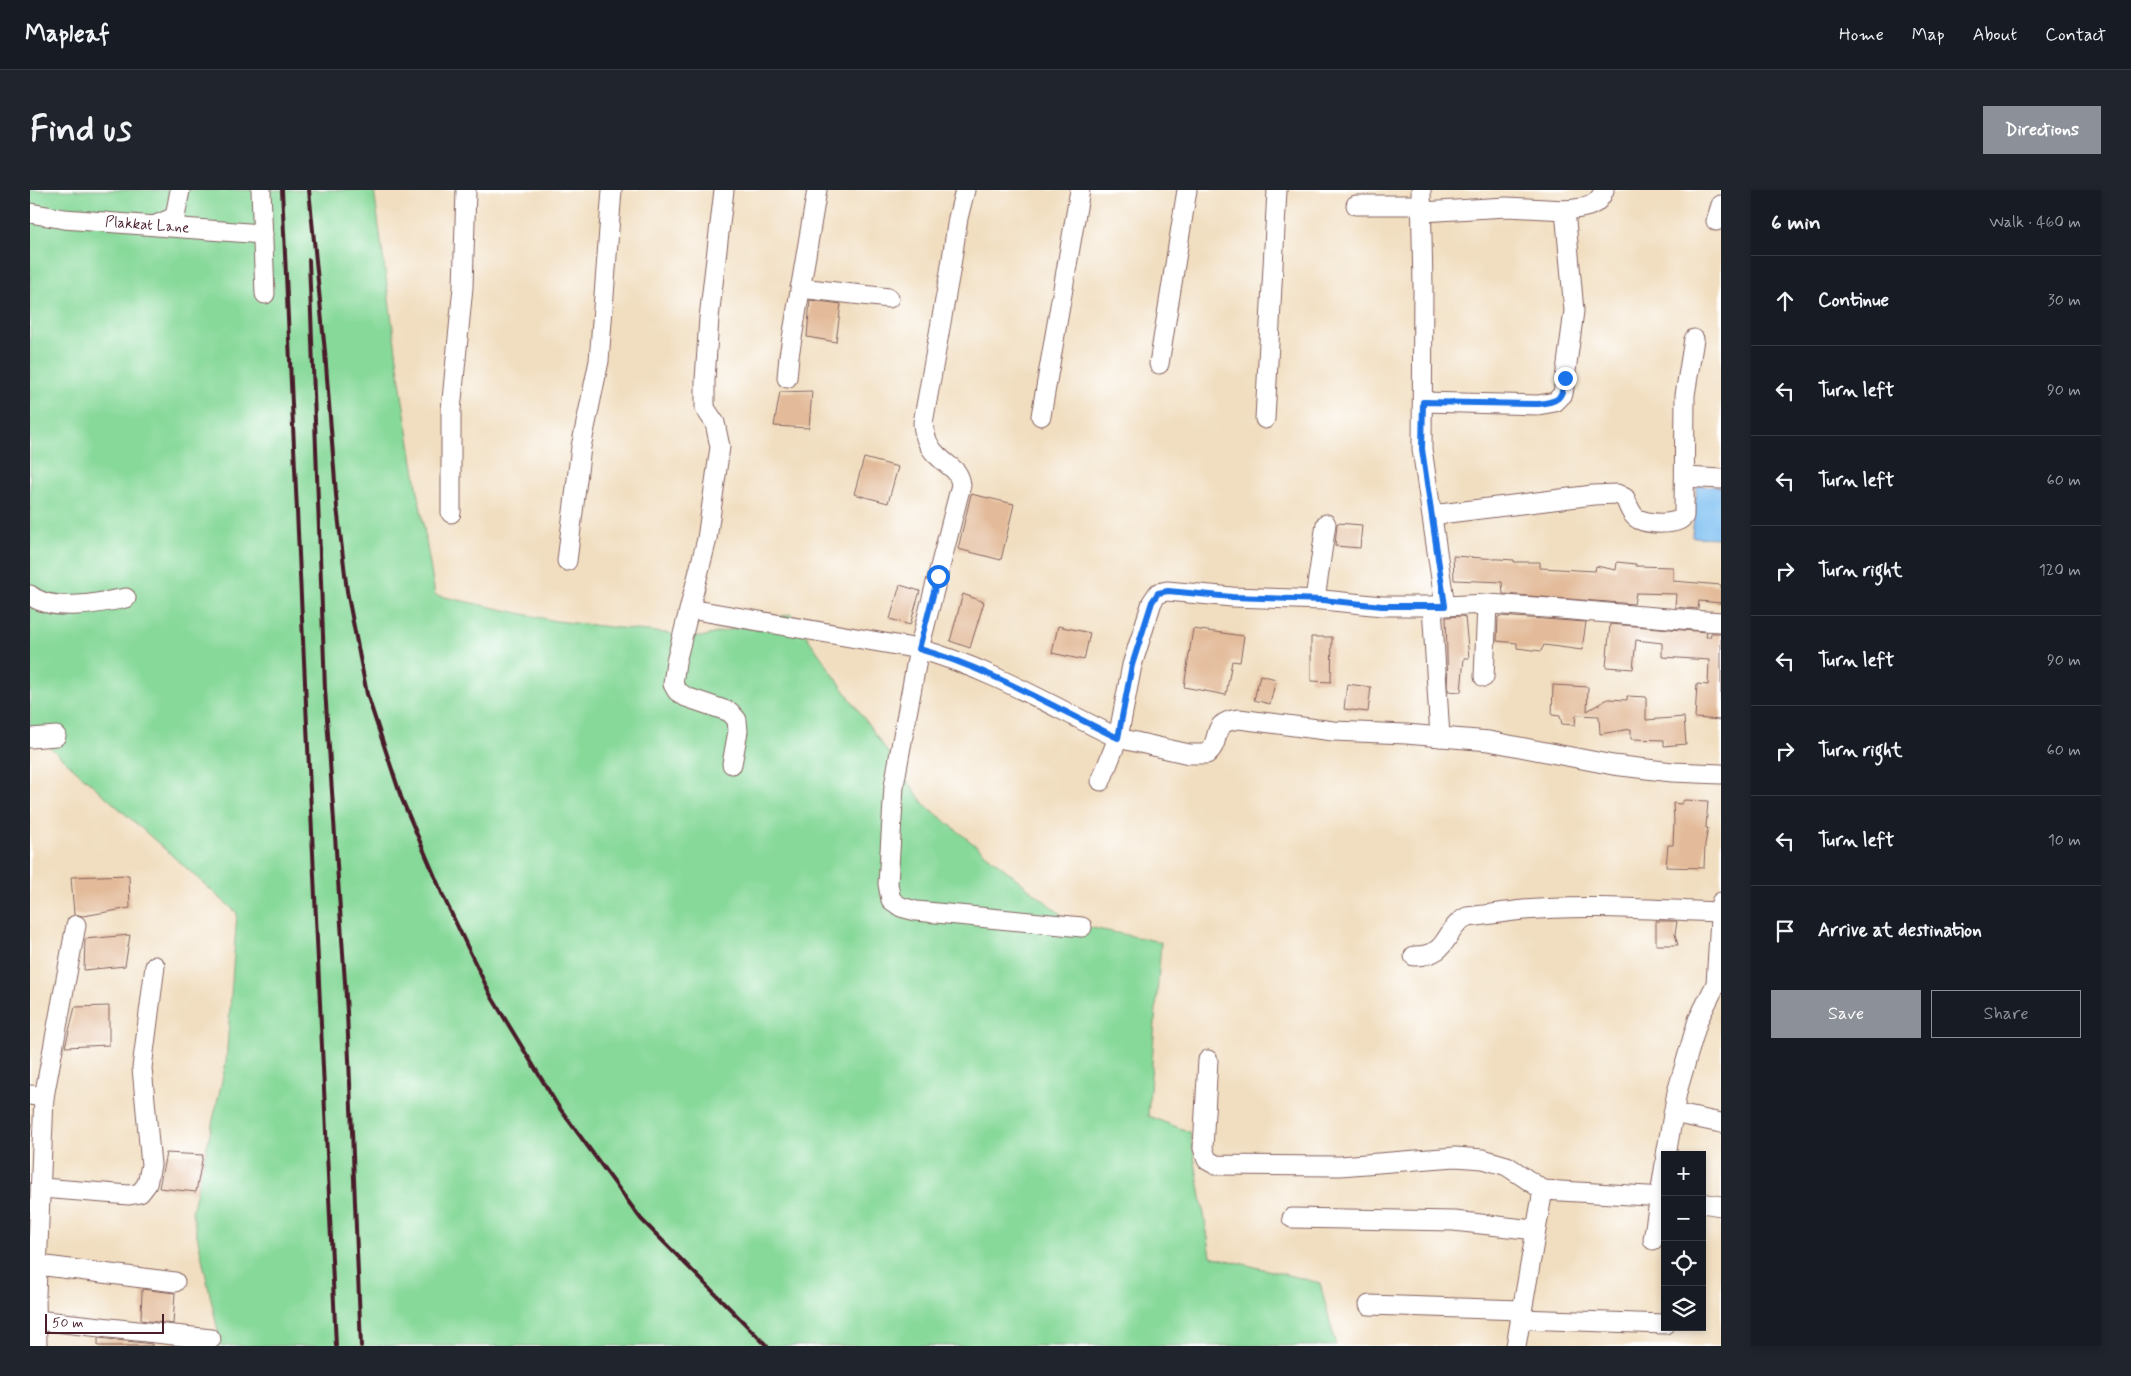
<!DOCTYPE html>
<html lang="en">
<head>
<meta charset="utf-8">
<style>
	body { margin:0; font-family:Mynerve,sans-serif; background:#20242c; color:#f1f3f6 }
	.controls { position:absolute; right:15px; bottom:15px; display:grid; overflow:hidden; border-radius:0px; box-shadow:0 2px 8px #0003 }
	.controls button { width:45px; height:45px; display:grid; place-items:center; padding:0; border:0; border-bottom:1px solid #363941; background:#171b24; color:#f1f3f6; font:25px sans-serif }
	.scale { position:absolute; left:15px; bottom:12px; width:119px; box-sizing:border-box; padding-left:5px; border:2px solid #4a1f2b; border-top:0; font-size:14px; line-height:18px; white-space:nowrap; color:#4a1f2b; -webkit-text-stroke:4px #fff; paint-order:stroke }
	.stop { position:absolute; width:15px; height:15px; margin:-11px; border:4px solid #1a73e8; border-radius:50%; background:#fff }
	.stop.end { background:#1a73e8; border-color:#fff; box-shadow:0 1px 5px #0008 }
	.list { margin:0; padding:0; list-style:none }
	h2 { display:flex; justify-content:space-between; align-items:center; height:65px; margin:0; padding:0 20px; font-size:21px }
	h2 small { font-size:16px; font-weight:400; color:#9ea1a6 }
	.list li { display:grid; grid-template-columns:32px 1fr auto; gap:15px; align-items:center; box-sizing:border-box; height:90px; padding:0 20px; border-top:1px solid #363941 }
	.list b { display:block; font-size:19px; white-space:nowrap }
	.list em { font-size:16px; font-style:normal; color:#9ea1a6 }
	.actions { display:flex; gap:10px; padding:15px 20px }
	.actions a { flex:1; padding:11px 0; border:1px solid #8c9099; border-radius:0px; text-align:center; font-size:18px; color:#8c9099 }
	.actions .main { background:#8c9099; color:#fff }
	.icon { flex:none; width:28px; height:28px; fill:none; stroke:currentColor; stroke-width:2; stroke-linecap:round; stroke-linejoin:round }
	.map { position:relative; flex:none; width:1691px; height:1156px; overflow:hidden; border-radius:0px }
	header { display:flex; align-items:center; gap:30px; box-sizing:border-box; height:70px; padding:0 25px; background:#171b24; border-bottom:1px solid #363941 }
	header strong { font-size:24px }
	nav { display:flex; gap:28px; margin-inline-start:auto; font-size:18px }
	.intro { display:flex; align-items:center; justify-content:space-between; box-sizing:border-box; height:120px; padding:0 30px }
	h1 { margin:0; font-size:35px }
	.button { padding:12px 22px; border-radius:0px; background:#8c9099; color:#fff; font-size:18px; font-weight:700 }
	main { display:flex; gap:30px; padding:0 30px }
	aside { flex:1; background:#171b24; border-radius:0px; box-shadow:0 2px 8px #0003 }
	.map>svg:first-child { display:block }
	.green { fill:#87d99a; stroke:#687c62 }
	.water { fill:#7bbef1; stroke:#626e8e }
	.building { fill:#e3bb9a }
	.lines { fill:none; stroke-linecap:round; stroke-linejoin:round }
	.street-casing { stroke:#84625f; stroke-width:21 }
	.street { stroke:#fff; stroke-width:19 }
	.rail { stroke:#4a1f2b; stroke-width:4 }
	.route { stroke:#1a73e8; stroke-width:6 }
	.labels { text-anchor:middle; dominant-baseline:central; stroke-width:5; stroke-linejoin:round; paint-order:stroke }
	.street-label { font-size:15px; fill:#4a1f2b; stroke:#fff }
</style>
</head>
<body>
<header>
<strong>Mapleaf</strong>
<nav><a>Home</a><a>Map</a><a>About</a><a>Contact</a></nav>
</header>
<div class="intro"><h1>Find us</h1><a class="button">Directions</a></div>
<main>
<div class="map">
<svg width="1691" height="1156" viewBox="0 0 1691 1156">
	<rect width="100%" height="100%" fill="#fff"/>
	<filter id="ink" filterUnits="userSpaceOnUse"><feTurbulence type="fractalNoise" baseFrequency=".02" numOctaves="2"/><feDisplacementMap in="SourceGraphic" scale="10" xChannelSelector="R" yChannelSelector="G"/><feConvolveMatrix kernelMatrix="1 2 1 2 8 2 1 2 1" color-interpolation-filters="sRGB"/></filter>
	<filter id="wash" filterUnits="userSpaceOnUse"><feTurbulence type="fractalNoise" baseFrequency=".0096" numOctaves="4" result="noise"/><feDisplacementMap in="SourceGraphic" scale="20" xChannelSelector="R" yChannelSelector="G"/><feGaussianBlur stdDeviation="1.12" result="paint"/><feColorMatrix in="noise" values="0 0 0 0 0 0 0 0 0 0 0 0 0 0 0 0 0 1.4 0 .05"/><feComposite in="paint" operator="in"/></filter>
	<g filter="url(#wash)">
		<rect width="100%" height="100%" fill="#f1dec0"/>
		<path class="green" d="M0 0H344L372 205 405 405 526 431 671 447 761 424 894 614 1043 734 1131 752 1118 926 1160 942 1181 1066 1290 1093 1306 1156H185L189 1146 162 1022 196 873 207 723 14 552 0 555Z"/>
		<path class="water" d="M1667 295 1691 297V348L1662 347Z"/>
		<g id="blocks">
			<g class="building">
				<path d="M780 110 811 114 806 152 777 147Z"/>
				<path d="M782 201 779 238 744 236 750 202Z"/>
				<path d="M834 268 868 277 858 313 824 304Z"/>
				<path d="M941 304 984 314 971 370 928 359Z"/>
				<path d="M1307 333 1332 335 1330 358 1305 356Z"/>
				<path d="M1423 366 1484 370V372H1510V378L1565 381 1566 376 1586 380 1587 372 1606 374V376L1643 377V391L1691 395V413L1669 411 1668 419 1645 417 1646 404 1606 403 1604 414 1473 404 1472 392 1424 390Z"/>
				<path d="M870 395 890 401 880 435 860 429Z"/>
				<path d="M933 404 954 412 940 458 920 451Z"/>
				<path d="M1431 426 1435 427 1439 468H1434L1431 502 1418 501 1416 427Z"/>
				<path d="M1470 426 1556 432 1552 460 1514 455 1511 461 1487 458V453L1467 451 1468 427Z"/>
				<path d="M1580 434 1677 442 1676 447H1680L1681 443H1691V530L1665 528 1667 494 1678 495 1679 470 1632 467V453L1606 450 1603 479 1576 477Z"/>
				<path d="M1028 436 1060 443 1054 470 1022 463Z"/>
				<path d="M1163 439 1214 446 1210 472 1202 471 1196 505 1154 497Z"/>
				<path d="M1281 447H1302L1301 492 1281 491Z"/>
				<path d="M1230 485 1246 489 1240 514 1224 510Z"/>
				<path d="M1317 494 1341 497 1338 522 1314 519Z"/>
				<path d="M1523 495 1558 497 1557 521 1578 509 1597 510V506L1616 507V530L1654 527 1656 554 1634 556V550L1601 549V539L1570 544 1569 526 1546 525 1545 535 1532 534 1530 526 1522 525Z"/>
				<path d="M1654 610 1678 611 1676 638H1678L1675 654 1674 678 1636 677 1638 655H1643L1644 631 1643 613 1651 614Z"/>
				<path d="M99 685 100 718 53 726 44 724 41 687Z"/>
				<path d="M1626 731H1647L1645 744 1648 755H1626Z"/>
				<path d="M100 745 95 776 54 780 55 749Z"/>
				<path d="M79 816V855L35 857 45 817Z"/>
				<path d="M136 963 173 965 166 1002 129 998Z"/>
				<path d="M112 1099 145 1103 143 1134 111 1130Z"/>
				<path d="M68 1148 122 1154V1156H68Z"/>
			</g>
		</g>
	</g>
	<g filter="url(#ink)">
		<use href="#blocks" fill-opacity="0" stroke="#84625f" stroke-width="1"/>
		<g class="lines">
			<g class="street-casing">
				<g id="street">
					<path d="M231 0 235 104"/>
					<path d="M694 0 679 128 675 190V218L685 233 690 257 677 349 646 472 643 494 647 501 656 507 700 522 707 530 708 541 702 574"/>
					<path d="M935 0 928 28 920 82 893 233C894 247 899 259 910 268 920 278 929 279 931 295L889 459 870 562 864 596 858 694 861 710 871 717 886 721 1052 737"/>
					<path d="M1391 0 1393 95 1392 259 1415 416 1457 414 1454 487"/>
					<path d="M1326 15H1392"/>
					<path d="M1535 20C1552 18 1567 19 1574 0"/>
					<path d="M1392 22 1476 17 1535 20 1544 121 1533 204 1525 212 1508 215 1393 212"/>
					<path id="s1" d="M0 23 34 29 233 44"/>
					<path d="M1686 31 1691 15"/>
					<path d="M126 35 145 27 150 0"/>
					<path d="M770 98 859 108"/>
					<path d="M1129 174 1157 0"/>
					<path d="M757 188 759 166 787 0"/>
					<path d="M1011 226 1050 0"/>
					<path d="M1235 229 1247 0"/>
					<path d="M1655 287 1691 289"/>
					<path d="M421 323V220L433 97 436 0"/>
					<path d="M1402 325 1563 305 1587 304 1595 308C1598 315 1601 325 1608 329 1618 334 1647 336 1654 326L1655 205 1664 149"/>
					<path d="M537 371 551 257 569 171 582 0"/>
					<path d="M0 405C22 423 69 413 96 408"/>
					<path d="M1285 409 1296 334"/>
					<path d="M1457 414C1535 418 1613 427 1691 432"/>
					<path d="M1402 416 1410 547"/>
					<path d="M1415 416H1352L1293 410 1202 407 1137 401 1128 403 1122 412 1102 475 1088 548 1159 564H1177C1194 549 1177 533 1209 529L1303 541 1376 544 1459 551 1583 575 1642 582 1691 584"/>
					<path d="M660 419 889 459C959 478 1023 517 1088 548L1071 591"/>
					<path d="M0 548 26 546"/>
					<path d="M1384 766C1421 766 1412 740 1437 727 1456 725 1475 722 1494 720 1560 714 1626 720 1691 722"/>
					<path d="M1178 870 1173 958 1177 970 1186 975 1310 976 1425 967 1453 969 1477 976 1513 1000"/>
					<path d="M0 905 14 907 6 1106 7 1156"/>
					<path d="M14 907 46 735"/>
					<path d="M1643 923 1691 933"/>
					<path d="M1636 965 1647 902 1668 830 1686 794 1691 712"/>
					<path d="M12 998 99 1005 110 1003 117 994 121 975 112 878 125 776"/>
					<path d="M1672 1013 1691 1016"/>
					<path d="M1262 1028 1424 1031 1504 1040"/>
					<path d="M1623 1050 1635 974"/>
					<path d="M8 1075 145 1092"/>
					<path d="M1339 1115 1491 1120"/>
					<path d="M1490 1129 1635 1134"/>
					<path d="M6 1130 181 1149"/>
					<path d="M1486 1156 1513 1000 1635 1007"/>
				</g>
			</g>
			<use href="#street" class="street"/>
			<g class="rail">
				<path d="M252 0 306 1156"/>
				<path d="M279 0 295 162 307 317 317 401 337 504 371 607 414 708 461 806 528 916 611 1029 737 1156"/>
				<path d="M279 70 295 499 317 822 331 1156"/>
			</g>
		</g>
	</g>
	<g class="lines" filter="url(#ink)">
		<path class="route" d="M908 386 889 459C959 478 1023 517 1088 548L1102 475 1122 412 1128 403 1138 401 1202 407 1293 410 1352 416H1415L1392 259 1393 212 1508 214C1529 211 1532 210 1535 188"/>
	</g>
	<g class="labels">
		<g class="street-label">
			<text stroke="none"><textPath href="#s1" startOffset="118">Plakkat Lane</textPath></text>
		</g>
	</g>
</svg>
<div class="controls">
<button>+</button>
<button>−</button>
<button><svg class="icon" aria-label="locate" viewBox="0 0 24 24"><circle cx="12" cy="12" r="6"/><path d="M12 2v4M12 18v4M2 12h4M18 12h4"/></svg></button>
<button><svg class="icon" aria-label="layers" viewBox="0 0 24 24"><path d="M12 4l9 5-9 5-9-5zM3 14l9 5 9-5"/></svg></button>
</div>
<div class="scale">50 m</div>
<div class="stop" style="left:908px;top:386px"></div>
<div class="stop end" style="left:1535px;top:188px"></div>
</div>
<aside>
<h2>6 min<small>Walk · 460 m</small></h2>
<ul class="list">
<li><svg class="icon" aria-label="ahead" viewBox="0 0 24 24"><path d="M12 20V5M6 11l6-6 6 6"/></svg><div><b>Continue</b></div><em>30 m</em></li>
<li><svg class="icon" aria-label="left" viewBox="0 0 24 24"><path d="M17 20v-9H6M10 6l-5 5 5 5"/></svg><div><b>Turn left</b></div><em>90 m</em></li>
<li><svg class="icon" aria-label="left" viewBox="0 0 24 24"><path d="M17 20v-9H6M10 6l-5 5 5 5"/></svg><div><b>Turn left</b></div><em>60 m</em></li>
<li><svg class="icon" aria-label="right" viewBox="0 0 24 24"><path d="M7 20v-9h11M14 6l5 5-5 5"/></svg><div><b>Turn right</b></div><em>120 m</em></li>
<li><svg class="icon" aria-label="left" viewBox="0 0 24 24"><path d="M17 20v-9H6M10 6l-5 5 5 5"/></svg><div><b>Turn left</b></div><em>90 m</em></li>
<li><svg class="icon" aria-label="right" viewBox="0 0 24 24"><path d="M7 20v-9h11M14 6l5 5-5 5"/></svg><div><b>Turn right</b></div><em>60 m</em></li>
<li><svg class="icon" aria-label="left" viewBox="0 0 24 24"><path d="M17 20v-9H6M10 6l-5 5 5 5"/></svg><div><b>Turn left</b></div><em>10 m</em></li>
<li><svg class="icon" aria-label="arrive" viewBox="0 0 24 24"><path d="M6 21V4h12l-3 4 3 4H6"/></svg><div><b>Arrive at destination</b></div></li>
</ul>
<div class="actions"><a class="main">Save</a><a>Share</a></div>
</aside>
</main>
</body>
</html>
